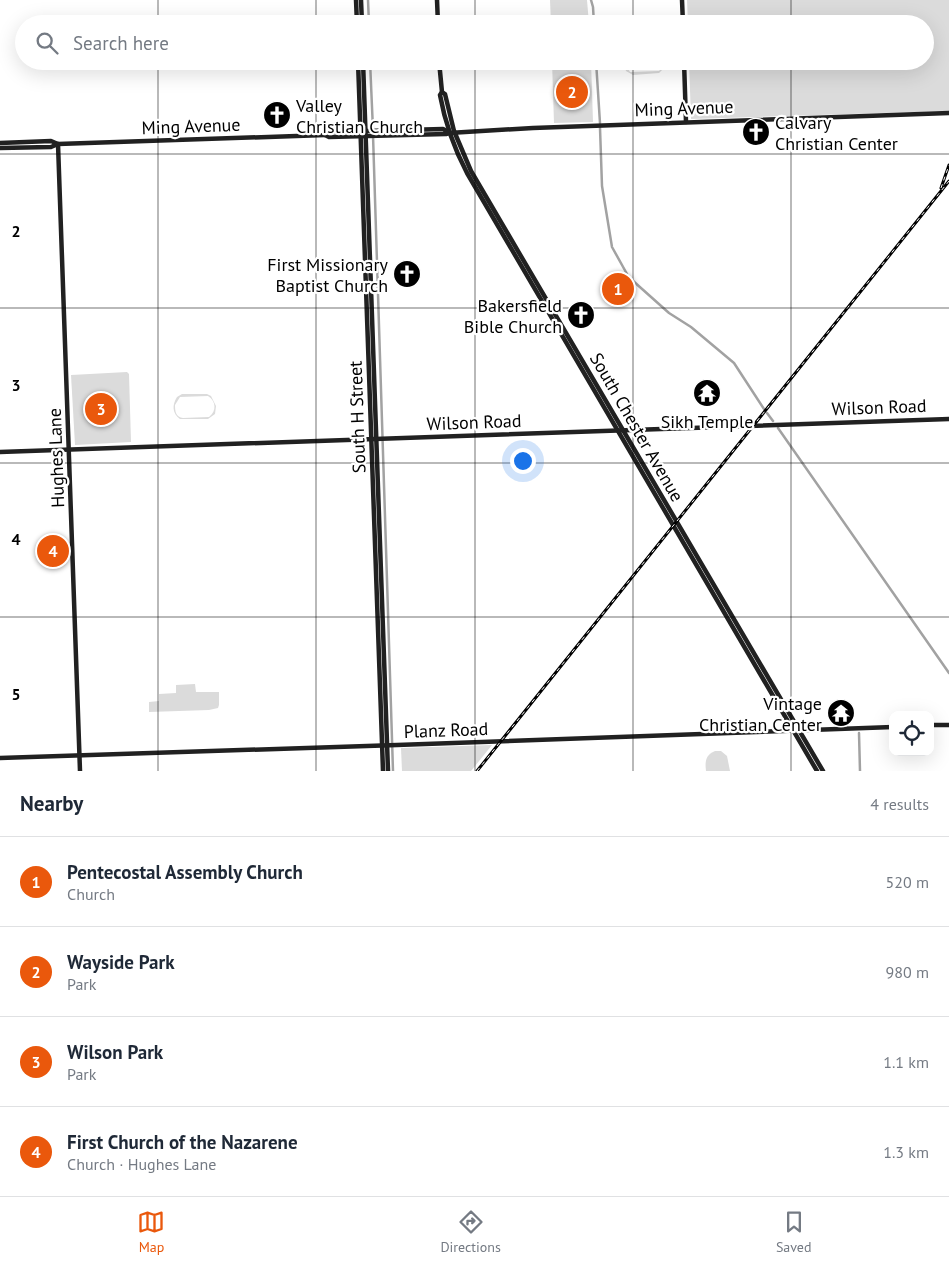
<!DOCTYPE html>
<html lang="en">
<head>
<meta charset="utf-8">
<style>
	body { margin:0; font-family:"PT Sans",sans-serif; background:#f2f2f3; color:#1f2937 }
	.controls { position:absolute; right:15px; bottom:15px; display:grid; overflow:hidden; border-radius:10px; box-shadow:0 5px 20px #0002 }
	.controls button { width:45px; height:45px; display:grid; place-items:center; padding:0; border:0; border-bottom:1px solid #e0e1e3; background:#fff; color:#1f2937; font:25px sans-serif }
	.you { position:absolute; left:522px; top:460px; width:18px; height:18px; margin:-12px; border:4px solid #fff; border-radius:50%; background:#1a73e8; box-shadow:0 0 0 8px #1a73e833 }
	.badge { display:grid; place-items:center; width:32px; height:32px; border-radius:50%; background:#ea580c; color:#fff; font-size:16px; font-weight:700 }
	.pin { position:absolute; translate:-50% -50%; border:2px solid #fff; box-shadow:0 1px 5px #0006 }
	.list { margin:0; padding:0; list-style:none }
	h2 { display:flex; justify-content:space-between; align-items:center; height:65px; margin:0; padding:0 20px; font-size:21px }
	h2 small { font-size:16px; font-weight:400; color:#747a83 }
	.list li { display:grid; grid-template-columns:32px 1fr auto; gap:15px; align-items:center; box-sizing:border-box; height:90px; padding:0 20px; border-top:1px solid #e0e1e3 }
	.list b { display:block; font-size:19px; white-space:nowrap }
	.list p { margin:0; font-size:16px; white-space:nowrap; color:#747a83 }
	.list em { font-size:16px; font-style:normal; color:#747a83 }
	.icon { flex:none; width:28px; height:28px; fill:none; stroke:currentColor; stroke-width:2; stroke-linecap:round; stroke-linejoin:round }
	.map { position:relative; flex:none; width:949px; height:771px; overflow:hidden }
	.search { position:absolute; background:#fff; box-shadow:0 5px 20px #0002; left:15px; right:15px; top:15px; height:55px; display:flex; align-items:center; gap:12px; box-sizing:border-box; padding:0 18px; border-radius:28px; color:#747a83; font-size:19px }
	.sheet { height:425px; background:#fff }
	nav { display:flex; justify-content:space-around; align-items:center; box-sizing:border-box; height:70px; border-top:1px solid #e0e1e3; background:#fff; font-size:14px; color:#747a83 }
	nav a { display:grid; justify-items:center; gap:2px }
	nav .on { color:#ea580c }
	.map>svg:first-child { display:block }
	.green { fill:#dbdbdb; fill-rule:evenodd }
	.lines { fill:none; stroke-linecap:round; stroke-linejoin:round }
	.canal { stroke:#a2a2a2; stroke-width:2.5 }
	.secondary { stroke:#212121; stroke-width:4.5 }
	.rail-casing { stroke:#000; stroke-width:3 }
	.rail { stroke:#fff; stroke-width:1; stroke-dasharray:4; stroke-linecap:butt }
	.grid { fill:none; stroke:#000; stroke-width:1; stroke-opacity:0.55 }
	.labels { text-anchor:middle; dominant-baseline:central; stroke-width:4.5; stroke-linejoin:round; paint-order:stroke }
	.poi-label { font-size:18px; fill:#000; stroke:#fff; text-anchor:end }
	.street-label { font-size:18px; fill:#000; stroke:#fff }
	.grid-label { font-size:16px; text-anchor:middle; font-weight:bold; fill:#000; stroke:#fff; stroke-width:4.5; stroke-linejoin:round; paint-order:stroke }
</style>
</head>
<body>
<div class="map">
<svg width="949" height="771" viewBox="0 0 949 771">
	<rect width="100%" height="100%" fill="#fff"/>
	<g class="green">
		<path d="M550 0H587L589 24H551Z"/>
		<path d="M687 0H949V111L691 119 689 61H925V24H688Z"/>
		<path d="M552 61H591L593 122 554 123Z"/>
		<path d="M623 61 630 72 659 71 663 67 664 61 666 62 664 68 659 73 633 75 626 71Z"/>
		<path d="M127 372 129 374 131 442 75 445 71 375Z"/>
		<path d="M182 394H207L211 396 216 406 215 414 208 419H180C172 413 172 405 177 397ZM208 396C216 401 217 411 209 417L183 418C176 417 175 412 175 405L180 397Z"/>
		<path d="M195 684 196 692H219V705L218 708 209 710 149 712V702L159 701V694L176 693V685Z"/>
		<path d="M492 745 471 771H402L401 748Z"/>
		<path d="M715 751H721L727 756 730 771H706C705 762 705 755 715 751Z"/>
	</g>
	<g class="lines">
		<g class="canal">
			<path d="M368 0 369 24"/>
			<path d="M591 0 593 7 594 24"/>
			<path d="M370 61 373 130"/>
			<path d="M596 61 600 123"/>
			<path d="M600 128 602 186 612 247 627 274"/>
			<path d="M373 135 393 771"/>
			<path d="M632 280 669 313 691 327 734 363 764 409"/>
			<path d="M767 413 773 421"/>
			<path d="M778 428 949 673"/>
			<path d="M859 733 860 771"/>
		</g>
		<g class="secondary">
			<path d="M356 0 357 24"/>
			<path d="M361 0 362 24"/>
			<path d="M437 0 438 24"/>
			<path d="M682 0 683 24"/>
			<path d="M358 61 383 771"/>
			<path d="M363 61 388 771"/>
			<path d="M439 61 442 92 445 94 454 131 471 171 823 771"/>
			<path d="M684 61 686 122"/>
			<path d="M442 92 440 95C445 123 454 148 467 173L817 771"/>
			<path d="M325 135 329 137 446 134 449 133 533 128 949 113"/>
			<path d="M0 143 51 141 58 144"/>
			<path d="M58 144 80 771"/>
			<path d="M0 148 51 147 58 144 325 135 329 132 443 129 448 132"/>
			<path d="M0 452 949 419"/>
			<path d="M930 725H949"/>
			<path d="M0 758 397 745 893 727"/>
		</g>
		<g class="rail-casing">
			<g id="rail">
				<path d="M941 188 949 165"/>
				<path d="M477 771 949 181"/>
			</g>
		</g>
		<use href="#rail" class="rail"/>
	</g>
	<path class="grid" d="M158 0V24M316 0V24M475 0V24M633 0V24M791 0V24M158 61V771M316 61V771M475 61V771M633 61V771M791 61V771M0 154H949M0 308H949M0 463H949M0 617H949"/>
	<defs>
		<g id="church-disc" transform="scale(1.4375)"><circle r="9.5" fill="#000" stroke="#fff"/><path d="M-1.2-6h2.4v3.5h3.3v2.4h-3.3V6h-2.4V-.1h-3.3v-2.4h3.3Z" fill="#fff"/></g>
		<g id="temple-disc" transform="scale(1.4375)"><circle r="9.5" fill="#000" stroke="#fff"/><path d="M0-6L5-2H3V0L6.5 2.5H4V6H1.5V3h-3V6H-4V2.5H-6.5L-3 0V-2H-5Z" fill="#fff"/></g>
	</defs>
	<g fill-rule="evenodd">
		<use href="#church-disc" x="277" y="115"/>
		<use href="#church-disc" x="756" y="132"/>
		<use href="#church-disc" x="407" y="274"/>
		<use href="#church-disc" x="581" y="315"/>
		<use href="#temple-disc" x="707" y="393"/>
		<use href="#temple-disc" x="841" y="713"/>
	</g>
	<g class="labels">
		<g class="poi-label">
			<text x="296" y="105" text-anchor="start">Valley<tspan x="296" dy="21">Christian Church</tspan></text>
			<text x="775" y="122" text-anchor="start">Calvary<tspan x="775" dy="21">Christian Center</tspan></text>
			<text x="388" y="264">First Missionary<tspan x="388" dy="21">Baptist Church</tspan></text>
			<text x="562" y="305">Bakersfield<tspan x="562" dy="21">Bible Church</tspan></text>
			<text x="707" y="421" text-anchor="middle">Sikh Temple</text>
			<text x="822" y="703">Vintage<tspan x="822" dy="21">Christian Center</tspan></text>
		</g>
		<g class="street-label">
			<text transform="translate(684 108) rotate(-2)">Ming Avenue</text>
			<text transform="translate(191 126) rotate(-2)">Ming Avenue</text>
			<text transform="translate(879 407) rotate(-2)">Wilson Road</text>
			<text transform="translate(357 417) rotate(-92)">South H Street</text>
			<text transform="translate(474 422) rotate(-2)">Wilson Road</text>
			<text transform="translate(637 427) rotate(60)">South Chester Avenue</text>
			<text transform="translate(56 458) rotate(-92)">Hughes Lane</text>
			<text transform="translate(446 730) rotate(-2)">Planz Road</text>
		</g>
	</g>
	<g class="grid-label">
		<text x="16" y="237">2</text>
		<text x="16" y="391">3</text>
		<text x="16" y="545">4</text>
		<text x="16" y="700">5</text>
	</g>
</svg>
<div class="controls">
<button><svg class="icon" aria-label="locate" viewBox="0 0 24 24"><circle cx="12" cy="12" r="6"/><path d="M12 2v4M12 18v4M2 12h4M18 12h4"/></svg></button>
</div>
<div class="you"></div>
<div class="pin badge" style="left:618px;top:289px">1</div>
<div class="pin badge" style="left:572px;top:92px">2</div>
<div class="pin badge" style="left:101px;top:409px">3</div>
<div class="pin badge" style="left:53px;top:551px">4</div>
<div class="search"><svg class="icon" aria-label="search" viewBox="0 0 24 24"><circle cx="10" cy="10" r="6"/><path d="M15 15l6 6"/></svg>Search here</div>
</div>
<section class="sheet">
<h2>Nearby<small>4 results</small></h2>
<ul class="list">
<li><span class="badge">1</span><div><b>Pentecostal Assembly Church</b><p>Church</p></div><em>520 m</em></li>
<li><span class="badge">2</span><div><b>Wayside Park</b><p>Park</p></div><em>980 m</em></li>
<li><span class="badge">3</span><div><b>Wilson Park</b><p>Park</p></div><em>1.1 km</em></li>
<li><span class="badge">4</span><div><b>First Church of the Nazarene</b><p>Church · Hughes Lane</p></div><em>1.3 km</em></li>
</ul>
</section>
<nav>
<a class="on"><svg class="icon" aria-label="map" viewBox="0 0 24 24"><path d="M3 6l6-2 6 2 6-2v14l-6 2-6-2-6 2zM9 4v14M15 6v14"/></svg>Map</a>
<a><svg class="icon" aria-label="directions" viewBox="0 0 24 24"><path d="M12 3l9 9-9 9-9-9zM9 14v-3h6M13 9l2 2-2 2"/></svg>Directions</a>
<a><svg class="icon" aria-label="saved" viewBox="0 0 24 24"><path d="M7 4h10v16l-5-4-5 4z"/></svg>Saved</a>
</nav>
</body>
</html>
